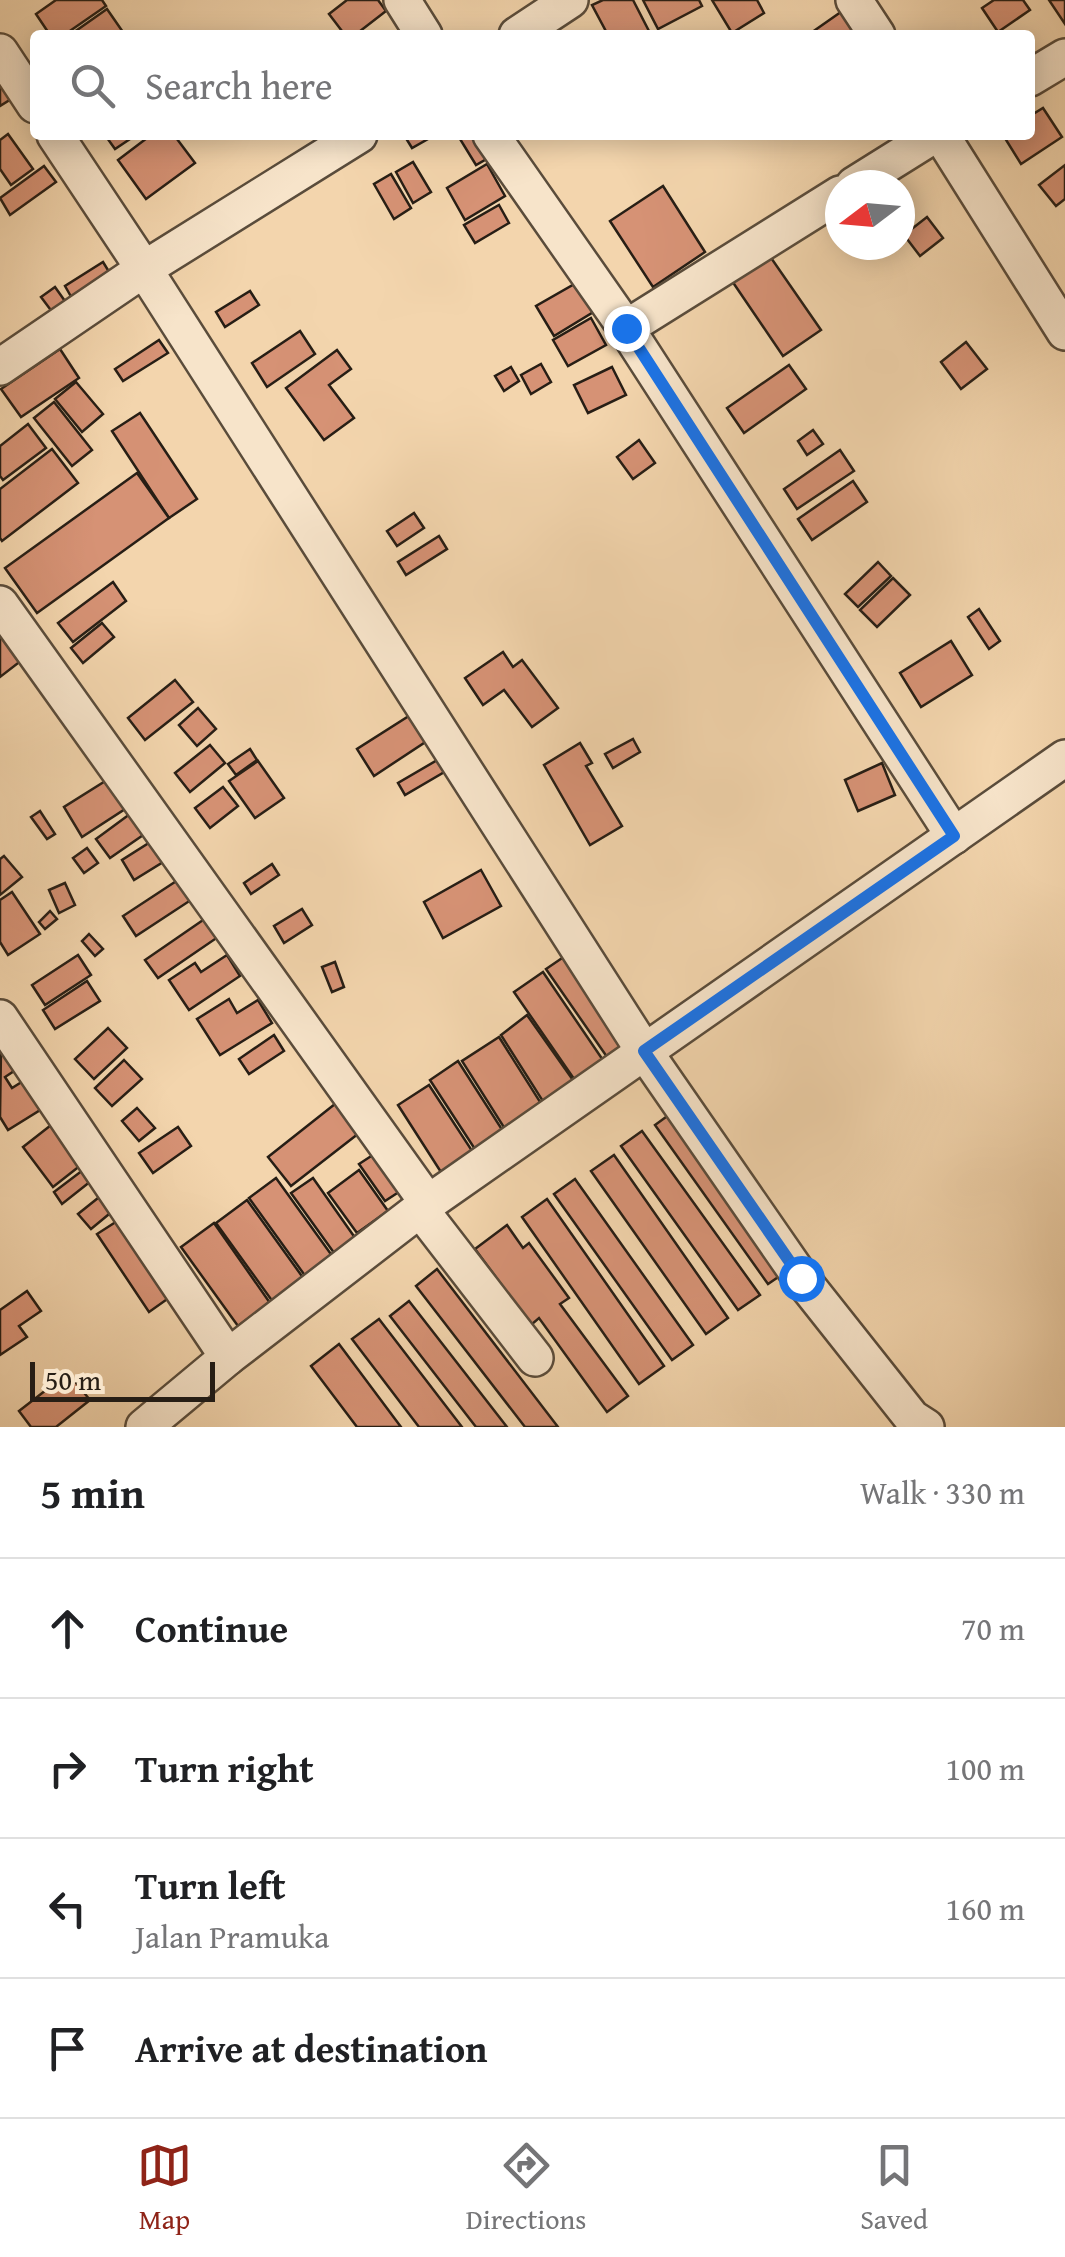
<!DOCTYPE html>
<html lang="en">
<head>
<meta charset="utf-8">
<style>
	body { margin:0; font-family:"Gentium Book Plus",serif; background:#f6f6f6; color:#202124 }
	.compass { position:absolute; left:825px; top:170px; width:90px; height:90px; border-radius:50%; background:#fff; box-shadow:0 5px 25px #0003; rotate:254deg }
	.scale { position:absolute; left:30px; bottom:25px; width:185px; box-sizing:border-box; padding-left:10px; border:5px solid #271e15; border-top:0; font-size:28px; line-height:35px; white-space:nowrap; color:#271e15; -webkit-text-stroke:8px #f7e4ca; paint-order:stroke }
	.stop { position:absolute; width:30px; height:30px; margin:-22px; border:8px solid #1a73e8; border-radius:50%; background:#fff }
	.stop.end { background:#1a73e8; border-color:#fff; box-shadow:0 2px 10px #0008 }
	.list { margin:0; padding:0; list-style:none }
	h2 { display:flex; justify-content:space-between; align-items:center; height:130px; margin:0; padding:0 40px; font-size:42px }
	h2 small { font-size:32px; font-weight:400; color:#757577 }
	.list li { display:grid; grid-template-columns:65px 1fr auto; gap:30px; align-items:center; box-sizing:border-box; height:140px; padding:0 40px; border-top:2px solid #e0e0e0 }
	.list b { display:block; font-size:38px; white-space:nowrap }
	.list p { margin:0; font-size:32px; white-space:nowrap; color:#757577 }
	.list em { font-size:32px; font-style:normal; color:#757577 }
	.icon { flex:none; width:55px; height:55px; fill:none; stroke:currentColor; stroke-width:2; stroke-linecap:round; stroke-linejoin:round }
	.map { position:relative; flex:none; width:1065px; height:1427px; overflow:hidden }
	.search { position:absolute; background:#fff; box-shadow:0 5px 25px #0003; left:30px; right:30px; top:30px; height:110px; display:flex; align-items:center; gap:25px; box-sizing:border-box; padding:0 35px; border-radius:10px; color:#757577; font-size:38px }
	.sheet { height:690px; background:#fff }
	nav { display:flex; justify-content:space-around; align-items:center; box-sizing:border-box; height:140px; border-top:2px solid #e0e0e0; background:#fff; font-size:28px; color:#757577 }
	nav a { display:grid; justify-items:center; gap:5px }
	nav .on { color:#8f2418 }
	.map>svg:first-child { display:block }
	.building { fill:#d69275; stroke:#271e15; stroke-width:2.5 }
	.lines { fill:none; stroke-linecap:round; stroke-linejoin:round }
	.minor-casing { stroke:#5a4c3b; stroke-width:40 }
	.minor { stroke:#f7e4ca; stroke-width:35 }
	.route { stroke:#1a73e8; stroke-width:12 }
</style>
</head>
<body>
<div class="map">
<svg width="1065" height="1427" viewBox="0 0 1065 1427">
	<rect width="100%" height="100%" fill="#f3d5ad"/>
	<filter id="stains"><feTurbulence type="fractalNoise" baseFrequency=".002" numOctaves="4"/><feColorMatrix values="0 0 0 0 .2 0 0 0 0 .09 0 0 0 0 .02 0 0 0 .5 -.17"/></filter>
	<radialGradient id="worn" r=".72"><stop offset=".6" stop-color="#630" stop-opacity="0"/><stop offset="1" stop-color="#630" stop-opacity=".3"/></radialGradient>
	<g class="building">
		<path d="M56 0H102L106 6 64 35H50L36 14Z"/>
		<path d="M347 0H378L386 11 355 35H345L329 14Z"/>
		<path d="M603 0H633L651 35H608L592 5Z"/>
		<path d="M643 0H699L702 6 658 29Z"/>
		<path d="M712 0H757L764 13 732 33Z"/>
		<path d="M994 0H1023L1030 10 998 32 982 8Z"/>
		<path d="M1049 0H1065V24Z"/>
		<path d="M848 7 867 35H808Z"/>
		<path d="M107 9 125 35H70Z"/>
		<path d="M0 81 16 96 0 106Z"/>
		<path d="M1043 108 1062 137 1021 164 1003 135H1030V116Z"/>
		<path d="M8 134 33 169 11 185 0 169V140Z"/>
		<path d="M105 135H136L115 149Z"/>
		<path d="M151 135H174L195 163 146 199 118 160Z"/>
		<path d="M404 135H435L412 148Z"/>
		<path d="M467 135H486L497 153 476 165 460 139Z"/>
		<path d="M413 162 431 192 413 203 396 172Z"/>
		<path d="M487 164 505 196 465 220 447 188Z"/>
		<path d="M1065 165V199L1056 206 1039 185Z"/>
		<path d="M44 166 56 182 10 215 0 198Z"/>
		<path d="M391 174 411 208 394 219 374 184Z"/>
		<path d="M663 186 705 252 653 287 610 221Z"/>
		<path d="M499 205 509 223 475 243 464 225Z"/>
		<path d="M927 217 943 238 920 256 904 235Z"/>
		<path d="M767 252 821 330 783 356 730 278Z"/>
		<path d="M103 262 116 283 77 307 65 286Z"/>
		<path d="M578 282 595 311 554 336 536 306Z"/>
		<path d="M55 287 72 311 59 321 41 297Z"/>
		<path d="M250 291 259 305 225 327 216 312Z"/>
		<path d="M591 318 606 345 568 366 553 340Z"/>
		<path d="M300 331 315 354 267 387 252 363Z"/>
		<path d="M159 340 168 353 123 381 115 369Z"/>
		<path d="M966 342 987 369 961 389 941 362Z"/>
		<path d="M60 349 79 378 21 417 1 389Z"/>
		<path d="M337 350 351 369 329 385 354 418 324 440 286 388Z"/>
		<path d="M541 364 551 382 531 394 521 375Z"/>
		<path d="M789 365 806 389 744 433 727 408Z"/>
		<path d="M511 367 519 381 504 391 495 376Z"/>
		<path d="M612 367 626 395 588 413 574 385Z"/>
		<path d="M76 382 103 414 82 432 55 399Z"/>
		<path d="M54 402 92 450 72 466 34 418Z"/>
		<path d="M140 413 197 499 169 518 112 431Z"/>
		<path d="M28 424 46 448 3 480 0 476V446Z"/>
		<path d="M813 430 823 444 807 455 798 441Z"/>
		<path d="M639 440 655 463 633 479 617 457Z"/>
		<path d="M52 449 78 483 2 541 0 538V489Z"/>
		<path d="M840 450 854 471 797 509 784 489Z"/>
		<path d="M137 473 169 518 37 613 5 568Z"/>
		<path d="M853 481 867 502 812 540 798 519Z"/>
		<path d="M414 513 424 528 397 546 387 531Z"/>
		<path d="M439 536 447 549 406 575 398 562Z"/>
		<path d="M878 562 891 576 858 607 845 594Z"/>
		<path d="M893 578 910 595 877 627 860 610Z"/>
		<path d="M113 582 126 601 73 642 58 623Z"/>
		<path d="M979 609 1000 641 989 649 968 617Z"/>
		<path d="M0 612 31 653 0 677Z"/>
		<path d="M102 623 114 637 83 663 71 648Z"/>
		<path d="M951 641 972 675 921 707 900 673Z"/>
		<path d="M503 652 513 667 522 660 558 708 532 727 504 690 483 705 465 678Z"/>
		<path d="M175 680 193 702 145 740 128 718Z"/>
		<path d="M423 707 439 733 374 776 357 749Z"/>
		<path d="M198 708 216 729 197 746 179 725Z"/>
		<path d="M633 739 640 752 613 768 605 754Z"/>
		<path d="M580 743 592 763 586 766 622 826 590 845 544 765Z"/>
		<path d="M210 745 225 763 190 792 175 773Z"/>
		<path d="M250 749 257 760 236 775 228 764Z"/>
		<path d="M439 759 446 771 405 795 398 783Z"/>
		<path d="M258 761 284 798 255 818 229 781Z"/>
		<path d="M882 763 895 795 858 811 845 780Z"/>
		<path d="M107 780 125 809 82 837 64 807Z"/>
		<path d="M223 787 238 806 210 828 195 808Z"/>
		<path d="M40 811 55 834 47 839 31 817Z"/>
		<path d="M134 811 149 831 110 858 96 839Z"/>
		<path d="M163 834 176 854 134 880 122 860Z"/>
		<path d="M87 848 98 863 84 873 73 858Z"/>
		<path d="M4 856 22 877 0 895V859Z"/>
		<path d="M272 864 279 875 251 894 244 883Z"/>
		<path d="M481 870 501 906 443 938 424 902Z"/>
		<path d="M181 878 194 898 136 936 123 916Z"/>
		<path d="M65 883 75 905 59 913 49 890Z"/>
		<path d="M12 892 40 934 8 955 0 942V900Z"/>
		<path d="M302 909 312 925 284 943 274 926Z"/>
		<path d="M50 911 57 919 45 929 39 922Z"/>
		<path d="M206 918 218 937 158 978 145 960Z"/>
		<path d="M89 934 103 949 95 956 82 941Z"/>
		<path d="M571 952 639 1050 614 1067 546 969Z"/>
		<path d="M78 955 91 975 45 1005 32 985Z"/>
		<path d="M227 955 240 976 189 1010 169 980 195 963 201 972Z"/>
		<path d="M335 962 344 987 332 992 322 967Z"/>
		<path d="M543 972 609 1069 581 1089 514 992Z"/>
		<path d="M87 981 100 1001 55 1029 43 1010Z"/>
		<path d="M229 999 237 1013 258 1000 272 1023 220 1055 197 1019Z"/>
		<path d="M527 1015 580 1090 551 1114 501 1035Z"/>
		<path d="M108 1028 127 1048 94 1079 75 1059Z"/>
		<path d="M274 1035 284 1051 249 1074 239 1059Z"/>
		<path d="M499 1037 549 1116 512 1140 462 1061Z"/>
		<path d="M1 1049 14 1071 5 1077 12 1088 28 1078 45 1107 8 1130 0 1117Z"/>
		<path d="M124 1060 142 1079 112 1106 95 1088Z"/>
		<path d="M458 1061 510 1142 482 1160 430 1080Z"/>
		<path d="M429 1085 480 1163 448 1183 398 1105Z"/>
		<path d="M340 1100 363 1130 291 1186 268 1157Z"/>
		<path d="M137 1108 155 1128 139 1141 122 1121Z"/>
		<path d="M677 1109 790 1269 768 1284 655 1125Z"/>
		<path d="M55 1122 86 1161 53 1187 23 1147Z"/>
		<path d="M178 1127 191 1146 153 1173 139 1153Z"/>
		<path d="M642 1131 760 1295 738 1310 621 1146Z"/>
		<path d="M379 1151 405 1188 385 1201 359 1164Z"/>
		<path d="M614 1155 728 1318 706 1334 591 1171Z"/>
		<path d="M83 1170 91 1181 62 1204 54 1192Z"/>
		<path d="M359 1170 388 1211 357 1233 328 1193Z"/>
		<path d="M276 1178 333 1257 306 1277 249 1198Z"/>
		<path d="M313 1178 358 1242 337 1257 291 1193Z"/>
		<path d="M575 1179 693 1345 672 1360 554 1194Z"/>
		<path d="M108 1190 120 1205 91 1229 78 1214Z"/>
		<path d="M547 1199 664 1366 639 1384 522 1217Z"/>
		<path d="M247 1200 304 1279 273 1302 216 1223Z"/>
		<path d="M122 1218 173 1295 149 1312 97 1234Z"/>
		<path d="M214 1223 270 1303 238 1326 181 1247Z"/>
		<path d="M507 1225 523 1248 529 1243 569 1298 560 1304 628 1396 607 1412 539 1318 531 1325 475 1249Z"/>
		<path d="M437 1269 558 1427H525L416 1286Z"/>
		<path d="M27 1291 41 1311 19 1326 27 1337 0 1355V1310Z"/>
		<path d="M409 1301 507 1427H476L390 1316Z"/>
		<path d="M379 1319 462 1427H419L352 1339Z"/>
		<path d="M339 1344 401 1427H357L311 1366Z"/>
		<path d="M68 1373 90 1400 56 1427H31L19 1411Z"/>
	</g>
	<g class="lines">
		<g class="minor-casing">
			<g id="minor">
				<path d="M402 0 424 35"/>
				<path d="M854 0 877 35"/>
				<path d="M517 35 570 0"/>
				<path d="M0 52 35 105"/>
				<path d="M1030 78 1065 57"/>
				<path d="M55 135 144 269 644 1051 801 1278 912 1418 926 1427"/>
				<path d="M491 135 626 328 954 836"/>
				<path d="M941 135 1065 332"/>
				<path d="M854 185 934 135"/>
				<path d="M626 328 840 194"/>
				<path d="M0 367 144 269 359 135"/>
				<path d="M0 604 428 1203"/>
				<path d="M0 1018 228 1357"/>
				<path d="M420 1209 535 1358"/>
				<path d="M144 1427 228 1357 428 1203 1065 758"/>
			</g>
		</g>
		<use href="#minor" class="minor"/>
	</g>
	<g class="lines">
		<path class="route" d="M626 328 954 836 644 1051 801 1278"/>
	</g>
	<rect width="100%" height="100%" filter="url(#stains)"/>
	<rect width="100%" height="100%" fill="url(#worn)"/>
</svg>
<svg class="compass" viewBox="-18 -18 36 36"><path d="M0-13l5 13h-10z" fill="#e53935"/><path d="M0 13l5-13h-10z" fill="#757577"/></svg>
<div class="scale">50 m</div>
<div class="stop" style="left:801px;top:1278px"></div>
<div class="stop end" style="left:626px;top:328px"></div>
<div class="search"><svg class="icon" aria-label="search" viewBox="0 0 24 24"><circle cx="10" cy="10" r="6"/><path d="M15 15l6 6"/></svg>Search here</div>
</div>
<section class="sheet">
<h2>5 min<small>Walk · 330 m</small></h2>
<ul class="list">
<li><svg class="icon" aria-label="ahead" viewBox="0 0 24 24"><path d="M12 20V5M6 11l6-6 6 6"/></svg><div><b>Continue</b></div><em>70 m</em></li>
<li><svg class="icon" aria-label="right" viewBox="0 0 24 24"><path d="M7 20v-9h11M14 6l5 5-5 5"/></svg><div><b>Turn right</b></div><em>100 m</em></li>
<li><svg class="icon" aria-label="left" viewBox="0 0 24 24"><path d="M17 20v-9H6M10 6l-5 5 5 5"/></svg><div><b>Turn left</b><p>Jalan Pramuka</p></div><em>160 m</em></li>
<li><svg class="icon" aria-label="arrive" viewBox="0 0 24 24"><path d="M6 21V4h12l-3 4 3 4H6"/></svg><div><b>Arrive at destination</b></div></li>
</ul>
</section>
<nav>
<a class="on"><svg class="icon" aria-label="map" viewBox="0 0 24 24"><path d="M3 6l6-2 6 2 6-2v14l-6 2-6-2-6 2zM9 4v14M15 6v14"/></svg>Map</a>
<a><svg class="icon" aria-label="directions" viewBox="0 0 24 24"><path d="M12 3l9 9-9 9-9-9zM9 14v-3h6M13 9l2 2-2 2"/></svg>Directions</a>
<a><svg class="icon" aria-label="saved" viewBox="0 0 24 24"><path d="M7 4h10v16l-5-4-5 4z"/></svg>Saved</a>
</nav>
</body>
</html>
